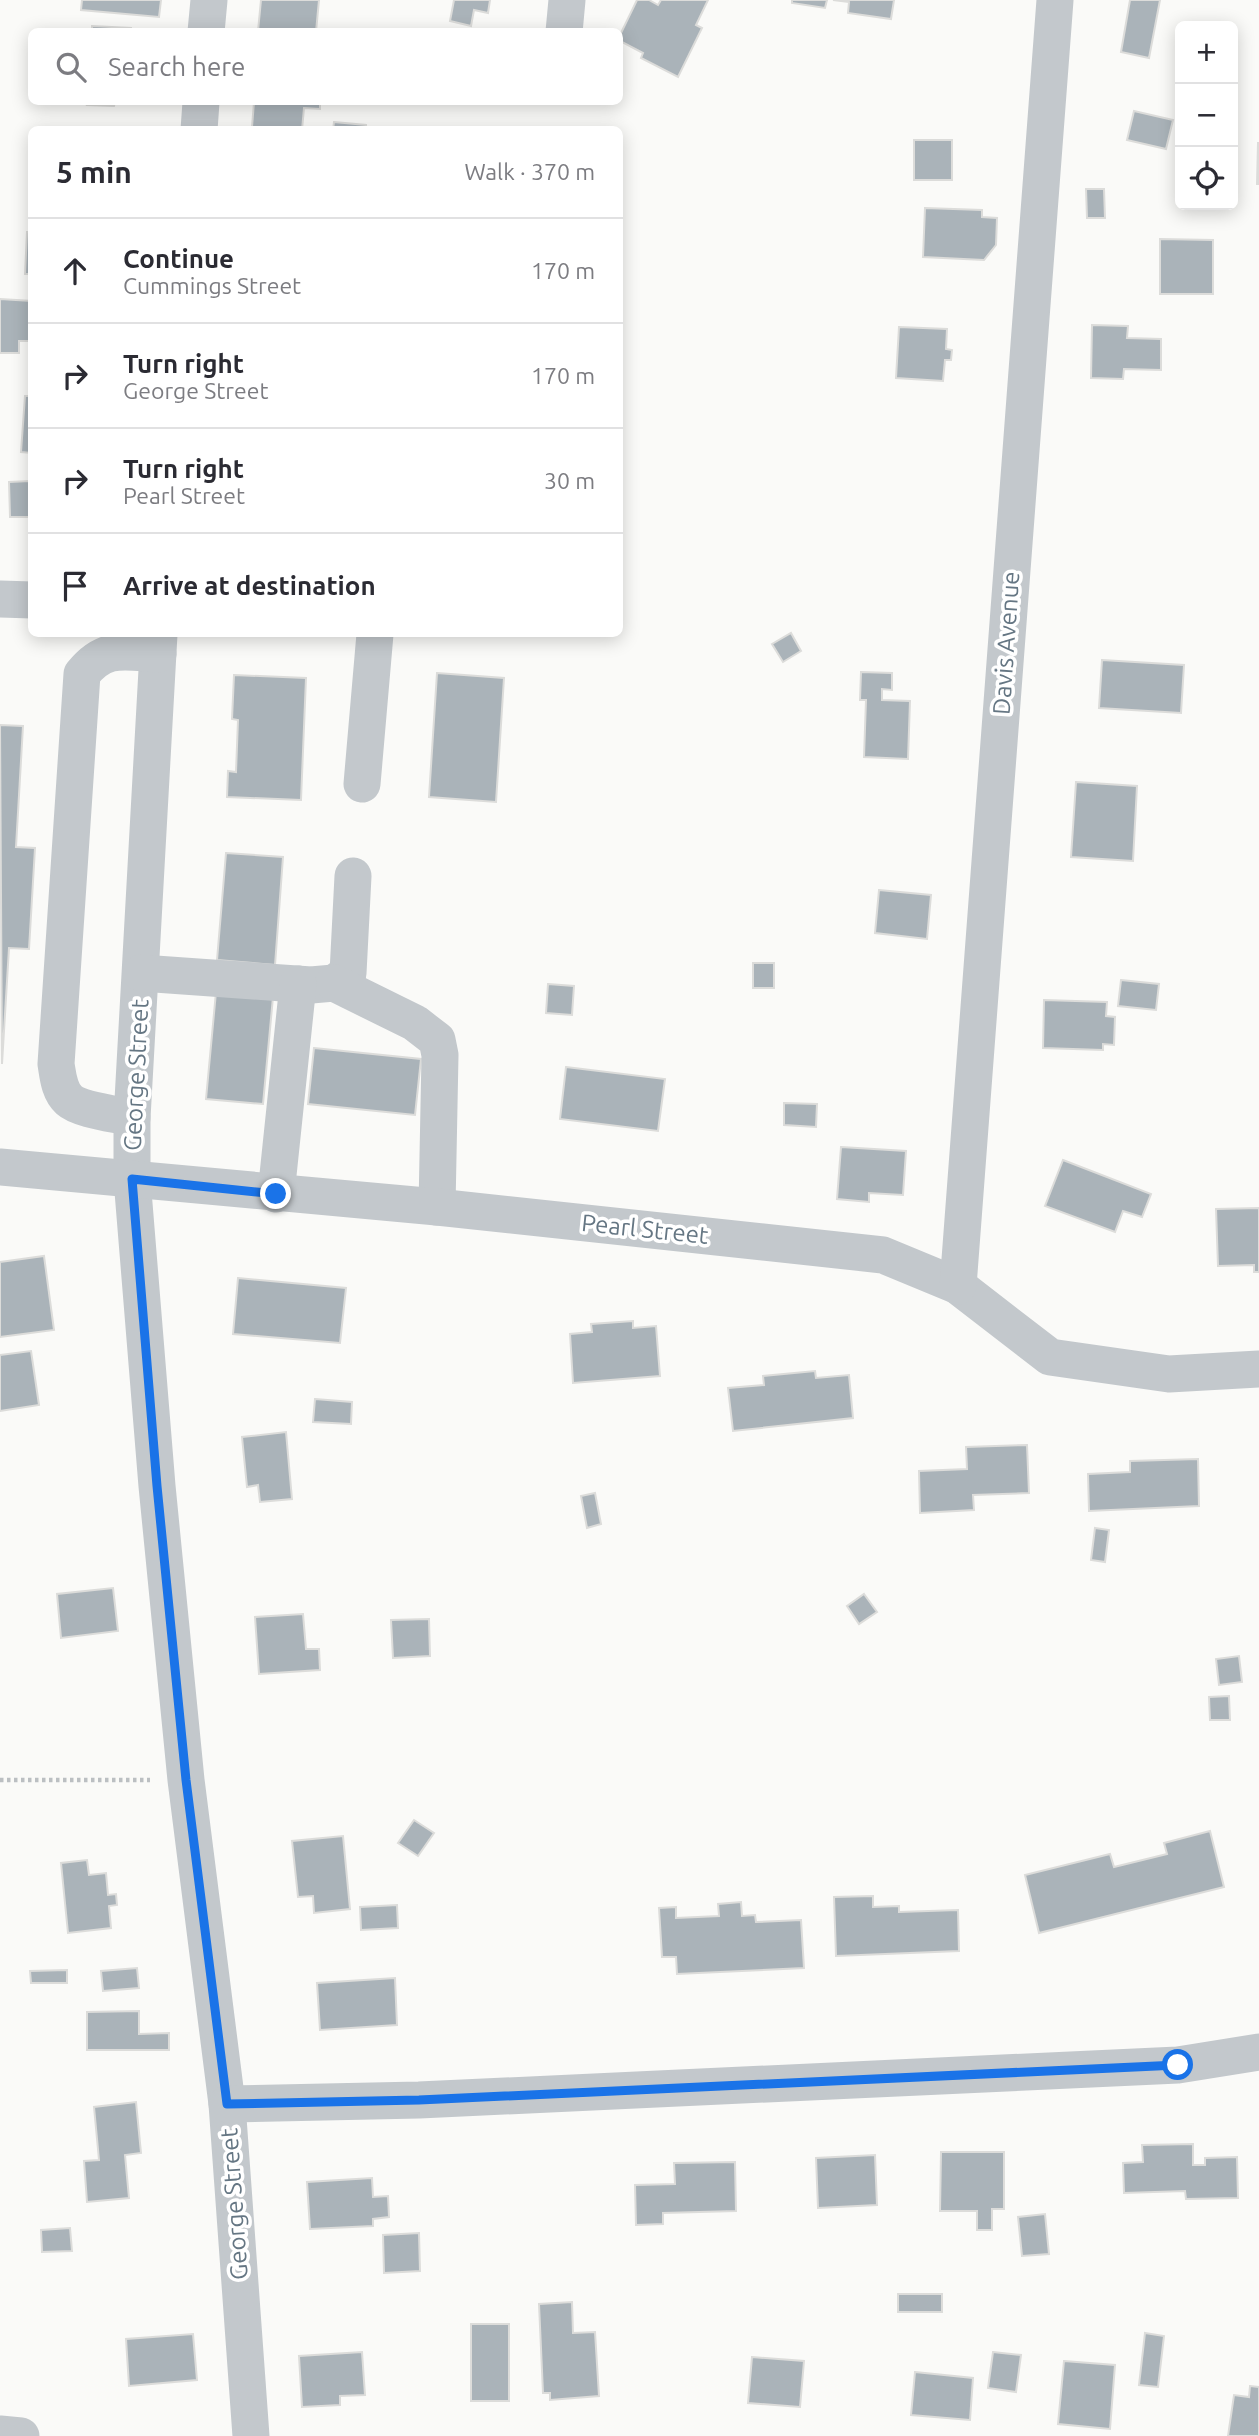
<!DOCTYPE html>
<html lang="en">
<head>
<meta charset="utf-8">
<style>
	body { margin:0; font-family:Ubuntu,sans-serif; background:#f7f7f7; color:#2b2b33 }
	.controls { position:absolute; right:21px; top:21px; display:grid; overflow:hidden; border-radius:10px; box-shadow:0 4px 18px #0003 }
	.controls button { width:63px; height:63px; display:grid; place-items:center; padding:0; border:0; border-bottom:2px solid #e1e1e2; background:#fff; color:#2b2b33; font:35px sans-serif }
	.stop { position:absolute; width:21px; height:21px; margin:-16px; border:5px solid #1a73e8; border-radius:50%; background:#fff }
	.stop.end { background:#1a73e8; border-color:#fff; box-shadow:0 2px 7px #0008 }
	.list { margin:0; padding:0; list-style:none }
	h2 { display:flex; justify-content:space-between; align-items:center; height:91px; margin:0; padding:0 28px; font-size:30px }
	h2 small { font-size:23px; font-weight:400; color:#7c7c81 }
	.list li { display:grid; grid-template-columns:46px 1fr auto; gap:21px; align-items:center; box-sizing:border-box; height:105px; padding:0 28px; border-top:2px solid #e1e1e2 }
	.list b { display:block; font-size:26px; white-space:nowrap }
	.list p { margin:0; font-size:23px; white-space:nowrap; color:#7c7c81 }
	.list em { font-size:23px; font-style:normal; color:#7c7c81 }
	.icon { flex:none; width:38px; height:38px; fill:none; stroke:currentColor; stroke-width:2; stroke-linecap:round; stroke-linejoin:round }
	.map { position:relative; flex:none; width:1259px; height:2436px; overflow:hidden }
	.search { position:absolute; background:#fff; box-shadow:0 4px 18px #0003; left:28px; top:28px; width:595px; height:77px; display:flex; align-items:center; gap:18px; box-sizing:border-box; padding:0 24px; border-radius:10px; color:#7c7c81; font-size:26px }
	.panel { position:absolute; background:#fff; box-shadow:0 4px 18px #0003; left:28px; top:126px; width:595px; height:511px; border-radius:10px }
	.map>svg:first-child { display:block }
	.building { fill:#aab3b9; stroke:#dcdcda; stroke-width:2 }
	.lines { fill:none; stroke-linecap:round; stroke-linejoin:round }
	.path { stroke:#bbbfc2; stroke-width:4.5; stroke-dasharray:3.5 3.5; stroke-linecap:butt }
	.minor { stroke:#c3c8cc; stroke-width:37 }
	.route { stroke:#1a73e8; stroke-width:9 }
	.labels { text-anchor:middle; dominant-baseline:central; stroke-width:7; stroke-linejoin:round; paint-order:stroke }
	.street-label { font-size:24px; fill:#657683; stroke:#fff }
</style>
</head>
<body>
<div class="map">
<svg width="1259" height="2436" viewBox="0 0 1259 2436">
	<rect width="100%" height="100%" fill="#fafaf8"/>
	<g class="building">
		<path d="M82 0H161L159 17 81 10Z"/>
		<path d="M261 0H319L316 32 258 31Z"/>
		<path d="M454 0H490L488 13 474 10 471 26 450 21Z"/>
		<path d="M637 0H649L658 5 661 0H708L696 25 702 28 678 77 641 58 643 53 620 41V35Z"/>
		<path d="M792 0H827L825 8 792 3Z"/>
		<path d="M833 0H894L891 19 848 13 849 2Z"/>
		<path d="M1130 0H1160L1149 58 1121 52Z"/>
		<path d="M92 26 131 28V32H92Z"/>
		<path d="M88 102H115L114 106 87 105Z"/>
		<path d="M254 102H320V109L304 108 302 130 252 127Z"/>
		<path d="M1134 111 1173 120 1166 149 1127 140Z"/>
		<path d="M334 122 366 125V130H333Z"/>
		<rect x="914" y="140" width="38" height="40"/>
		<path d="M1258 143H1259V184H1257Z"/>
		<path d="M1086 189H1104L1105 218H1087Z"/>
		<path d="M925 208 982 210V217L997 218 996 245 984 260 923 257Z"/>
		<path d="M27 232H32V274H25Z"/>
		<path d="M1160 239 1213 240V294H1160Z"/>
		<path d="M0 299 32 301V341H19V353H0Z"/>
		<path d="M1092 325 1128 326 1127 338 1161 339V370L1124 369 1123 379 1091 378Z"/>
		<path d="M899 327 947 329 946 349 952 350 951 360H945L943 381 896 378Z"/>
		<path d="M25 396H32V453L21 452Z"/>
		<path d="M30 481 32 517H10L9 482Z"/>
		<path d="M791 633 801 651 783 662 772 644Z"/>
		<path d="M1102 660 1184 665 1181 713 1099 708Z"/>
		<path d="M861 672 892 673V690L882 689V700L910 701 908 759 864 757 866 700H860Z"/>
		<path d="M437 673 504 678 496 802 429 797Z"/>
		<path d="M234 675 306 678 301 800 227 797 228 771 236 772 238 720 232 719Z"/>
		<path d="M0 725 23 726 16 847 35 848 29 949 9 948 2 1064Z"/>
		<path d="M1076 782 1137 786 1133 861 1071 857Z"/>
		<path d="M226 853 283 857 275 965 217 960Z"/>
		<path d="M879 890 931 895 927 939 875 933Z"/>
		<rect x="753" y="963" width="21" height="25"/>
		<path d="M1121 980 1159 984 1156 1010 1118 1006Z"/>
		<path d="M548 984 574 986 572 1015 546 1013Z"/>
		<path d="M216 992 273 997 263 1104 206 1099Z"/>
		<path d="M1044 1000 1107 1002 1106 1016 1115 1017 1114 1045 1103 1044V1050L1043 1048Z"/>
		<path d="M314 1048 421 1059 415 1115 308 1104Z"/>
		<path d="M566 1067 665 1079 658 1131 560 1119Z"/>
		<path d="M784 1103 817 1104 816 1127 784 1125Z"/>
		<path d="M841 1147 906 1151 903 1195 869 1193V1202L837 1199Z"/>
		<path d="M1063 1160 1151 1194 1142 1217 1123 1211 1115 1232 1045 1206Z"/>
		<path d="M1259 1208V1272H1254V1265L1218 1266 1216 1209Z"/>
		<path d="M44 1256 54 1330 0 1337V1262Z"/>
		<path d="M238 1278 346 1288 340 1343 233 1334Z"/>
		<path d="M633 1321V1328L656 1326 660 1376 573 1383 570 1334 592 1332 591 1324Z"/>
		<path d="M31 1351 39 1405 0 1411V1355Z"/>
		<path d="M815 1371 816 1378 849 1375 853 1418 733 1431 728 1388 764 1385 763 1376Z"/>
		<path d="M315 1399 352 1402 351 1424 313 1422Z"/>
		<path d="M286 1432 292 1499 260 1502 258 1485 247 1487 242 1437Z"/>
		<path d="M1027 1445 1029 1493 973 1495 974 1510 920 1513 919 1471 967 1469 966 1447Z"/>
		<path d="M1198 1459 1199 1506 1089 1511 1088 1474 1130 1472V1461Z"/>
		<path d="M595 1493 601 1524 587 1528 581 1496Z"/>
		<path d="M1095 1528 1109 1530 1105 1562 1091 1560Z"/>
		<path d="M113 1588 118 1631 61 1638 57 1594Z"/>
		<path d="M864 1594 877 1612 859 1624 847 1606Z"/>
		<path d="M303 1614 306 1649H319L320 1670 259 1674 255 1617Z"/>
		<path d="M429 1619 430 1656 393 1658 391 1620Z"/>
		<path d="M1239 1656 1242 1682 1219 1685 1216 1659Z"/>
		<path d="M1229 1696 1230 1720H1210L1209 1697Z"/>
		<path d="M414 1820 434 1833 418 1856 398 1843Z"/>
		<path d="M1210 1831 1224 1887 1039 1933 1025 1875 1110 1854 1114 1867 1167 1854 1164 1843Z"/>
		<path d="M343 1836 350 1909 314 1913 313 1896 298 1897 292 1841Z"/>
		<path d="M87 1860 89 1875 106 1873 108 1895 116 1894 117 1905 109 1906 111 1928 68 1933 61 1863Z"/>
		<path d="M873 1896V1907L899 1906V1912L958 1910 959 1951 836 1956 834 1897Z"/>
		<path d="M741 1902 742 1916 755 1915 756 1922 801 1920 804 1968 677 1974 676 1957H662L659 1908 676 1907V1918L719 1916 718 1904Z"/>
		<path d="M397 1905 398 1928 361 1930 360 1907Z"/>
		<path d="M137 1968 139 1988 103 1991 101 1971Z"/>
		<path d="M67 1970V1983H31L30 1971Z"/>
		<path d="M395 1978 397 2025 320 2030 317 1983Z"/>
		<path d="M139 2011V2034L169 2033V2050H87V2012Z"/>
		<path d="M136 2102 141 2153 125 2155 129 2198 87 2202 84 2161 99 2160 94 2107Z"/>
		<path d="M1193 2144V2165H1205V2158L1237 2157 1238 2198 1186 2199 1185 2191 1124 2193 1123 2163 1143 2162 1142 2145Z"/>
		<path d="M941 2152H1004V2209H992V2230H977V2211H940Z"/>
		<path d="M875 2155 877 2205 818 2208 816 2158Z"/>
		<path d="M735 2162 736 2211 663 2213V2224L636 2225 635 2185 675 2184 674 2163Z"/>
		<path d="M372 2178 373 2197 388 2196 389 2217 373 2219V2226L310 2229 307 2182Z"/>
		<path d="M1045 2214 1049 2254 1022 2256 1018 2217Z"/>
		<path d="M70 2228 72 2251 42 2252 41 2230Z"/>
		<path d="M419 2233 420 2271 384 2273 383 2235Z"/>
		<rect x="898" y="2294" width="44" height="18"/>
		<path d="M572 2302 573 2333 595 2332 599 2396 550 2400V2393H543L539 2304Z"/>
		<rect x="471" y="2324" width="38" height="77"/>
		<path d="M1145 2333 1164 2336 1158 2387 1139 2385Z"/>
		<path d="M193 2334 197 2380 129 2386 126 2339Z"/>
		<path d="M362 2352 365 2395 340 2396V2405L302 2407 299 2356Z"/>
		<path d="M993 2352 1021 2355 1016 2392 988 2388Z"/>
		<path d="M752 2357 804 2361 800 2407 748 2403Z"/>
		<path d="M1064 2361 1115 2365 1110 2429 1058 2424Z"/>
		<path d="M915 2372 973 2378 970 2420 911 2415Z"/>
		<path d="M1250 2386 1259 2387V2436H1228L1234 2395 1249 2397Z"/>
	</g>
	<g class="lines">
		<path class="path" d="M0 1780H150"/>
		<g class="minor">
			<path d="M206 32 209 0"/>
			<path d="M564 32 567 0"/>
			<path d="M199 130 201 102"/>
			<path d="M0 599 32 600"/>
			<path d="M159 634 132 1118V1179L157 1486 186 1780 227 2104 251 2436"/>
			<path d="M362 784 375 634"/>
			<path d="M141 973 311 985 334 983 348 973 353 876"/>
			<path d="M334 983 415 1023 437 1040 440 1055 437 1207"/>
			<path d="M132 1118C117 1114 80 1110 69 1100 59 1091 58 1076 56 1064L82 674C105 645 124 652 158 654"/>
			<path d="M0 1167 437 1207 883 1255 958 1286 1050 1357 1169 1374 1259 1369"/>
			<path d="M276 1194 298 984"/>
			<path d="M958 1286 1055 0"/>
			<path d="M227 2104 419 2100 1178 2065 1259 2052"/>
			<path d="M0 2434 21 2436"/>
		</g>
	</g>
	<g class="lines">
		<path class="route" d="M276 1194 132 1179 157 1486 186 1780 227 2104 419 2100 1178 2065"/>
	</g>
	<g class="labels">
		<g class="street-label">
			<text transform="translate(1006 643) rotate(-86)">Davis Avenue</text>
			<text transform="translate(136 1075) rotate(-87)">George Street</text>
			<text transform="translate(645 1229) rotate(6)">Pearl Street</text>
			<text transform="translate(234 2204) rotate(-94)">George Street</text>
		</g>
	</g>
</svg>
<div class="controls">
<button>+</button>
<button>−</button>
<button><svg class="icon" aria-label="locate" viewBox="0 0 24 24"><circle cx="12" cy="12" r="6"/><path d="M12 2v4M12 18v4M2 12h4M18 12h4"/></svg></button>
</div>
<div class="stop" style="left:1178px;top:2065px"></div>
<div class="stop end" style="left:276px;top:1194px"></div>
<div class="search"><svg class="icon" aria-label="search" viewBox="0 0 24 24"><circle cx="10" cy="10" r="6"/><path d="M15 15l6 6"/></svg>Search here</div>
<section class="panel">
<h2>5 min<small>Walk · 370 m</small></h2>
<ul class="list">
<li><svg class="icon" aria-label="ahead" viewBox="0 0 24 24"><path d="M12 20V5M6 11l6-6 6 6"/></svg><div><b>Continue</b><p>Cummings Street</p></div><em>170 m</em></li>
<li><svg class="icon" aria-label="right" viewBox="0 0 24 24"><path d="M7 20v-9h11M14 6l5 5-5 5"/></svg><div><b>Turn right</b><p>George Street</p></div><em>170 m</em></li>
<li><svg class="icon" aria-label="right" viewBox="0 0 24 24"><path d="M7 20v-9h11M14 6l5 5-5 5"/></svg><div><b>Turn right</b><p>Pearl Street</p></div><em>30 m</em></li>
<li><svg class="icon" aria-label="arrive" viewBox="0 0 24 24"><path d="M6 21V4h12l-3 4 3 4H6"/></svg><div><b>Arrive at destination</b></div></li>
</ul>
</section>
</div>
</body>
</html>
